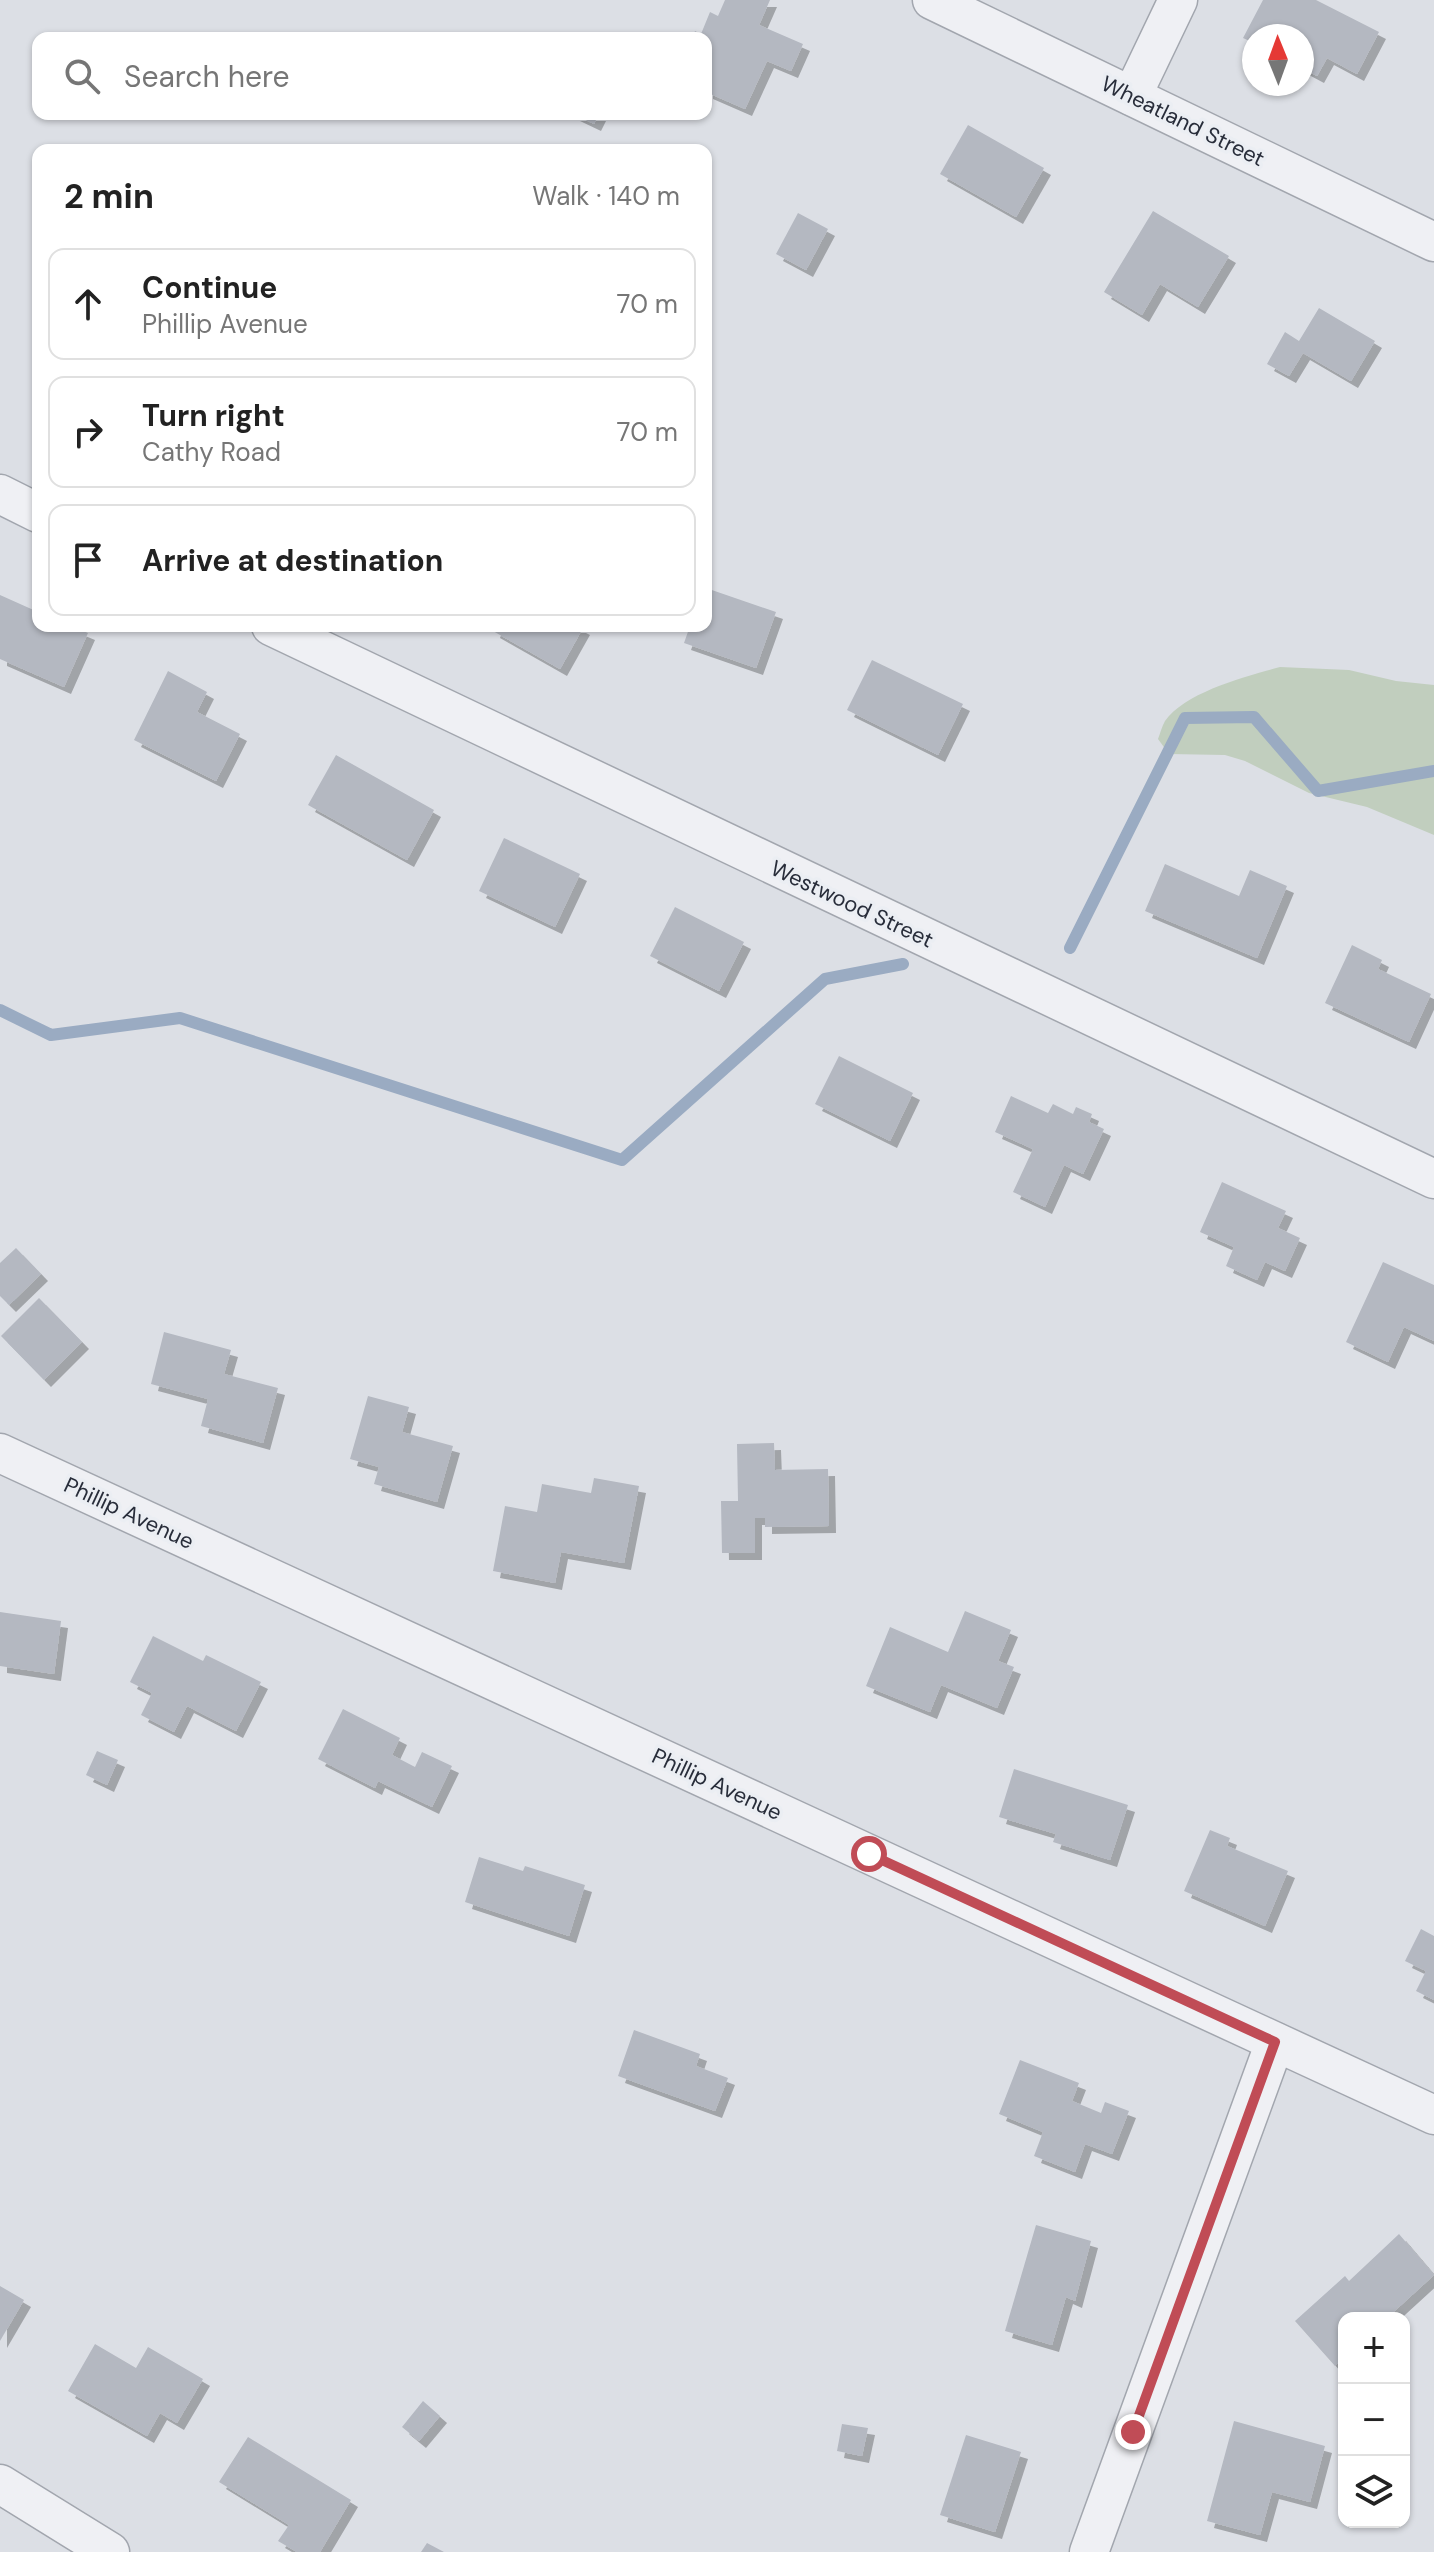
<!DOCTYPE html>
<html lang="en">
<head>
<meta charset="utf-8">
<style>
	body { margin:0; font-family:"DM Sans",sans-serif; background:#f6f6f6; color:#222 }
	.controls { position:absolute; right:24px; bottom:24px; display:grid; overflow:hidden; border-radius:16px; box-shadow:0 2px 6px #0004 }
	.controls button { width:72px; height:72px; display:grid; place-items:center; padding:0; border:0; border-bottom:2px solid #e0e0e0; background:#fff; color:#222; font:40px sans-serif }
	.compass { position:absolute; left:1242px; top:24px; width:72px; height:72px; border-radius:50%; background:#fff; box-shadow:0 2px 6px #0004; rotate:359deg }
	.stop { position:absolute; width:24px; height:24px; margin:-18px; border:6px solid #c04c56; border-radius:50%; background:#fff }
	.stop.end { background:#c04c56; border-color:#fff; box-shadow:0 2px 8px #0008 }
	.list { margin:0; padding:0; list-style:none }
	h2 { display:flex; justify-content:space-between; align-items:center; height:104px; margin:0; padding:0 32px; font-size:34px }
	h2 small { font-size:26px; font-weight:400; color:#767676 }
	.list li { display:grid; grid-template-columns:52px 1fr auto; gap:24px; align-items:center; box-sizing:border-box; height:112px; margin:0 16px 16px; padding:0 16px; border:2px solid #e0e0e0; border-radius:16px }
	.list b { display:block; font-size:30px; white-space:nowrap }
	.list p { margin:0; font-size:26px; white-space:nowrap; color:#767676 }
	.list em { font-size:26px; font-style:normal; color:#767676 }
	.icon { flex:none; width:44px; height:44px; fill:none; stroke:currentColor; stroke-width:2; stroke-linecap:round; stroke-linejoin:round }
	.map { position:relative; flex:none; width:1434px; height:2552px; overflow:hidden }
	.search { position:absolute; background:#fff; box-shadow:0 2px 6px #0004; left:32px; top:32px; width:680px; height:88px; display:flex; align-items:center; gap:20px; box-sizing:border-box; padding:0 28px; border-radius:16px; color:#767676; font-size:30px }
	.panel { position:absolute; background:#fff; box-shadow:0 2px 6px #0004; left:32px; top:144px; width:680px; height:488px; border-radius:16px }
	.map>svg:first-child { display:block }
	.green { fill:#c1cebe }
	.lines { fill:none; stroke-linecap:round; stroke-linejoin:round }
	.stream { stroke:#9aabc2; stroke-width:12 }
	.building { fill:#b4b8c1; filter:url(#shadow) }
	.minor-casing { stroke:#a2a6ae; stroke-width:41 }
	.minor { stroke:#eff0f4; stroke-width:38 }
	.route { stroke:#c04c56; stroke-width:10 }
	.labels { text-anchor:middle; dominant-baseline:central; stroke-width:7; stroke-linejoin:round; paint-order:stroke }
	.street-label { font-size:22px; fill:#282d3a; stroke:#ebeef3 }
</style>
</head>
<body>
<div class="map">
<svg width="1434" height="2552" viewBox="0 0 1434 2552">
	<defs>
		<filter id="shadow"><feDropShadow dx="7" dy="7" stdDeviation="0" flood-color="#0004"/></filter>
	</defs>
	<rect width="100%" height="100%" fill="#dcdfe5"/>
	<path class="green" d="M1280 667 1349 670 1396 681 1434 685V835L1367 807 1309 793 1245 761 1225 755 1169 754 1158 739C1160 734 1162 726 1165 721 1185 692 1247 676 1280 667Z"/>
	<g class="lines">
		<g class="stream">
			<path d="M1070 948 1185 718 1254 717 1318 791 1434 771"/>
			<path d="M0 1010 51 1035 180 1018 622 1160 825 979 903 964"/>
		</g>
	</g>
	<g class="building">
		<path d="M725 0H770L759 25 803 44 791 71 767 61 745 109 706 92V38H692L695 31 701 34 710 12 718 16Z"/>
		<path d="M1263 0H1316L1379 32 1357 74 1327 58 1317 76 1302 68V36H1254V43L1243 38Z"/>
		<path d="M573 114H599L594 124Z"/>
		<path d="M968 125 1044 168 1016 217 940 174Z"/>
		<path d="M1153 211 1229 256 1198 307 1160 284 1142 315 1104 292Z"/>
		<path d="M798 213 828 229 806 270 776 254Z"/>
		<path d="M1319 308 1375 341 1351 381 1303 353 1289 376 1267 364 1285 332 1299 341Z"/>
		<path d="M706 588 776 612 756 668 684 643 690 626H706Z"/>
		<path d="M0 595 38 612V626H71L88 633 64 687 0 659Z"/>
		<path d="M495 626H579L583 628 560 669 493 631Z"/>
		<path d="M872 660 963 704 938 755 847 710Z"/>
		<path d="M168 671 207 692 197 712 240 734 216 781 134 740Z"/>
		<path d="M336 755 434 810 407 860 308 805Z"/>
		<path d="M504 838 580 874 555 927 479 891Z"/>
		<path d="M1165 864 1239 896 1250 870 1287 886 1257 958 1145 911Z"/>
		<path d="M675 907 744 942 719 991 650 956Z"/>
		<path d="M1352 945 1382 960 1378 969 1431 994 1409 1042 1325 1003Z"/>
		<path d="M839 1056 913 1093 890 1141 815 1104Z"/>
		<path d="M1011 1096 1048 1113 1053 1104 1073 1114 1076 1107 1092 1114 1089 1122 1104 1129 1083 1174 1064 1165 1045 1207 1013 1192 1033 1149 995 1132Z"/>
		<path d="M1222 1182 1286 1211 1278 1228 1300 1238 1285 1271 1265 1262 1257 1280 1226 1266 1234 1247 1200 1232Z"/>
		<path d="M16 1248 41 1274 9 1305 0 1296V1263Z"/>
		<path d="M1383 1262 1434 1285V1341L1404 1327 1388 1362 1346 1342Z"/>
		<path d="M39 1298 82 1342 44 1380 1 1336Z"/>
		<path d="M164 1332 231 1350 224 1374 278 1388 263 1443 201 1426 208 1399 151 1384Z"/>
		<path d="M368 1396 409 1407 402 1432 453 1446 437 1502 374 1484 379 1467 350 1459Z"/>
		<path d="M774 1443 775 1470 828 1469 829 1526 765 1527V1518H755V1553H722L721 1501H738L737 1444Z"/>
		<path d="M594 1478 639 1486 624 1563 561 1552 555 1583 493 1571 505 1506 537 1512 542 1484 591 1493Z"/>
		<path d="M965 1611 1011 1630 998 1661 1014 1667 997 1708 941 1685 930 1712 866 1686 890 1627 948 1652Z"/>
		<path d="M0 1612 61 1621 54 1674 0 1666Z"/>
		<path d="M153 1636 203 1661 206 1655 261 1682 236 1731 187 1706 174 1732 141 1715 152 1693 130 1682Z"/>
		<path d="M343 1709 400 1738 392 1755 415 1767 422 1752 452 1766 432 1807 378 1781 375 1788 318 1759Z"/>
		<path d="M97 1751 118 1760 107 1785 86 1775Z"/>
		<path d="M1014 1769 1128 1805 1110 1860 1053 1842 1056 1834 999 1817Z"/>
		<path d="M1210 1830 1230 1838 1227 1846 1288 1871 1265 1926 1184 1891Z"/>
		<path d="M479 1857 523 1871 525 1866 585 1885 569 1936 465 1902Z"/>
		<path d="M1421 1929 1434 1936V2000L1416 1991 1426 1971 1405 1961Z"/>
		<path d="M634 2030 700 2054 696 2066 728 2078 715 2111 618 2076Z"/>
		<path d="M1020 2060 1079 2083 1072 2101 1101 2113 1105 2102 1129 2111 1112 2154 1085 2144 1075 2172 1034 2156 1043 2132 999 2114Z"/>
		<path d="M1036 2225 1091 2241 1075 2301 1066 2297 1052 2345 1005 2331Z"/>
		<path d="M1399 2234 1434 2275 1387 2318H1344V2357L1335 2366 1295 2321 1345 2276 1349 2281Z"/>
		<path d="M0 2286 24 2300 0 2341Z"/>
		<path d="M95 2344 136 2368 148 2347 203 2379 177 2423 160 2413 147 2436 68 2391Z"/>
		<path d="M423 2401 440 2416 419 2441 402 2427Z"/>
		<path d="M1234 2421 1325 2446 1310 2502 1272 2492 1260 2535 1207 2521Z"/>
		<path d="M842 2424 868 2428 862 2456 837 2451Z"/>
		<path d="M966 2435 1021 2452 995 2532 940 2515Z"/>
		<path d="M248 2437 351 2500 320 2552H297L278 2541 289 2525 219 2482Z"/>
		<path d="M427 2543 444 2552H421Z"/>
	</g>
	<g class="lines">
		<g class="minor-casing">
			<g id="minor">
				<path d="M932 0 1434 242"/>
				<path d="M1132 96 1178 0"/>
				<path d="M0 494 38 513"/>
				<path d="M271 626 1434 1179"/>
				<path d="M0 1453 1434 2115"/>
				<path d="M0 2484 110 2552"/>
				<path d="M1089 2552 1275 2042"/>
			</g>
		</g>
		<use href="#minor" class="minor"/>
	</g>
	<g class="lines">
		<path class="route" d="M869 1854 1275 2042 1133 2432"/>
	</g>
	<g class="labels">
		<g class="street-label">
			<text transform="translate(1183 121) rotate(26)">Wheatland Street</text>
			<text transform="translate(852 904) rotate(25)">Westwood Street</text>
			<text transform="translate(129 1513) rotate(25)">Phillip Avenue</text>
			<text transform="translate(717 1784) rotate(25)">Phillip Avenue</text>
		</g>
	</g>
</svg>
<div class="controls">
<button>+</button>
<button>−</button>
<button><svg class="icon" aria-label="layers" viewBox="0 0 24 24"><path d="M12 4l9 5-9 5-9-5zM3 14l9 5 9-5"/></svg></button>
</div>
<svg class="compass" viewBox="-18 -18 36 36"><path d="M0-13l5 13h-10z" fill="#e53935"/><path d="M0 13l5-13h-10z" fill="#767676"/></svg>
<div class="stop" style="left:869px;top:1854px"></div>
<div class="stop end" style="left:1133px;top:2432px"></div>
<div class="search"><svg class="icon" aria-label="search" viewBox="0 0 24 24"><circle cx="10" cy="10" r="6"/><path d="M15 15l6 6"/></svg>Search here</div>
<section class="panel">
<h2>2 min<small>Walk · 140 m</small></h2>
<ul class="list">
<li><svg class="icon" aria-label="ahead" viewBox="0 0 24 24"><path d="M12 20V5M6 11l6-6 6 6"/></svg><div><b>Continue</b><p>Phillip Avenue</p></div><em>70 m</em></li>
<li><svg class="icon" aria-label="right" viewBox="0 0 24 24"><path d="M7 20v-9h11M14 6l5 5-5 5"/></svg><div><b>Turn right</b><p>Cathy Road</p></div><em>70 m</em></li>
<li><svg class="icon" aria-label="arrive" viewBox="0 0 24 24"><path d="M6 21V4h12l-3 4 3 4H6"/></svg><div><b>Arrive at destination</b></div></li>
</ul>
</section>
</div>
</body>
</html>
